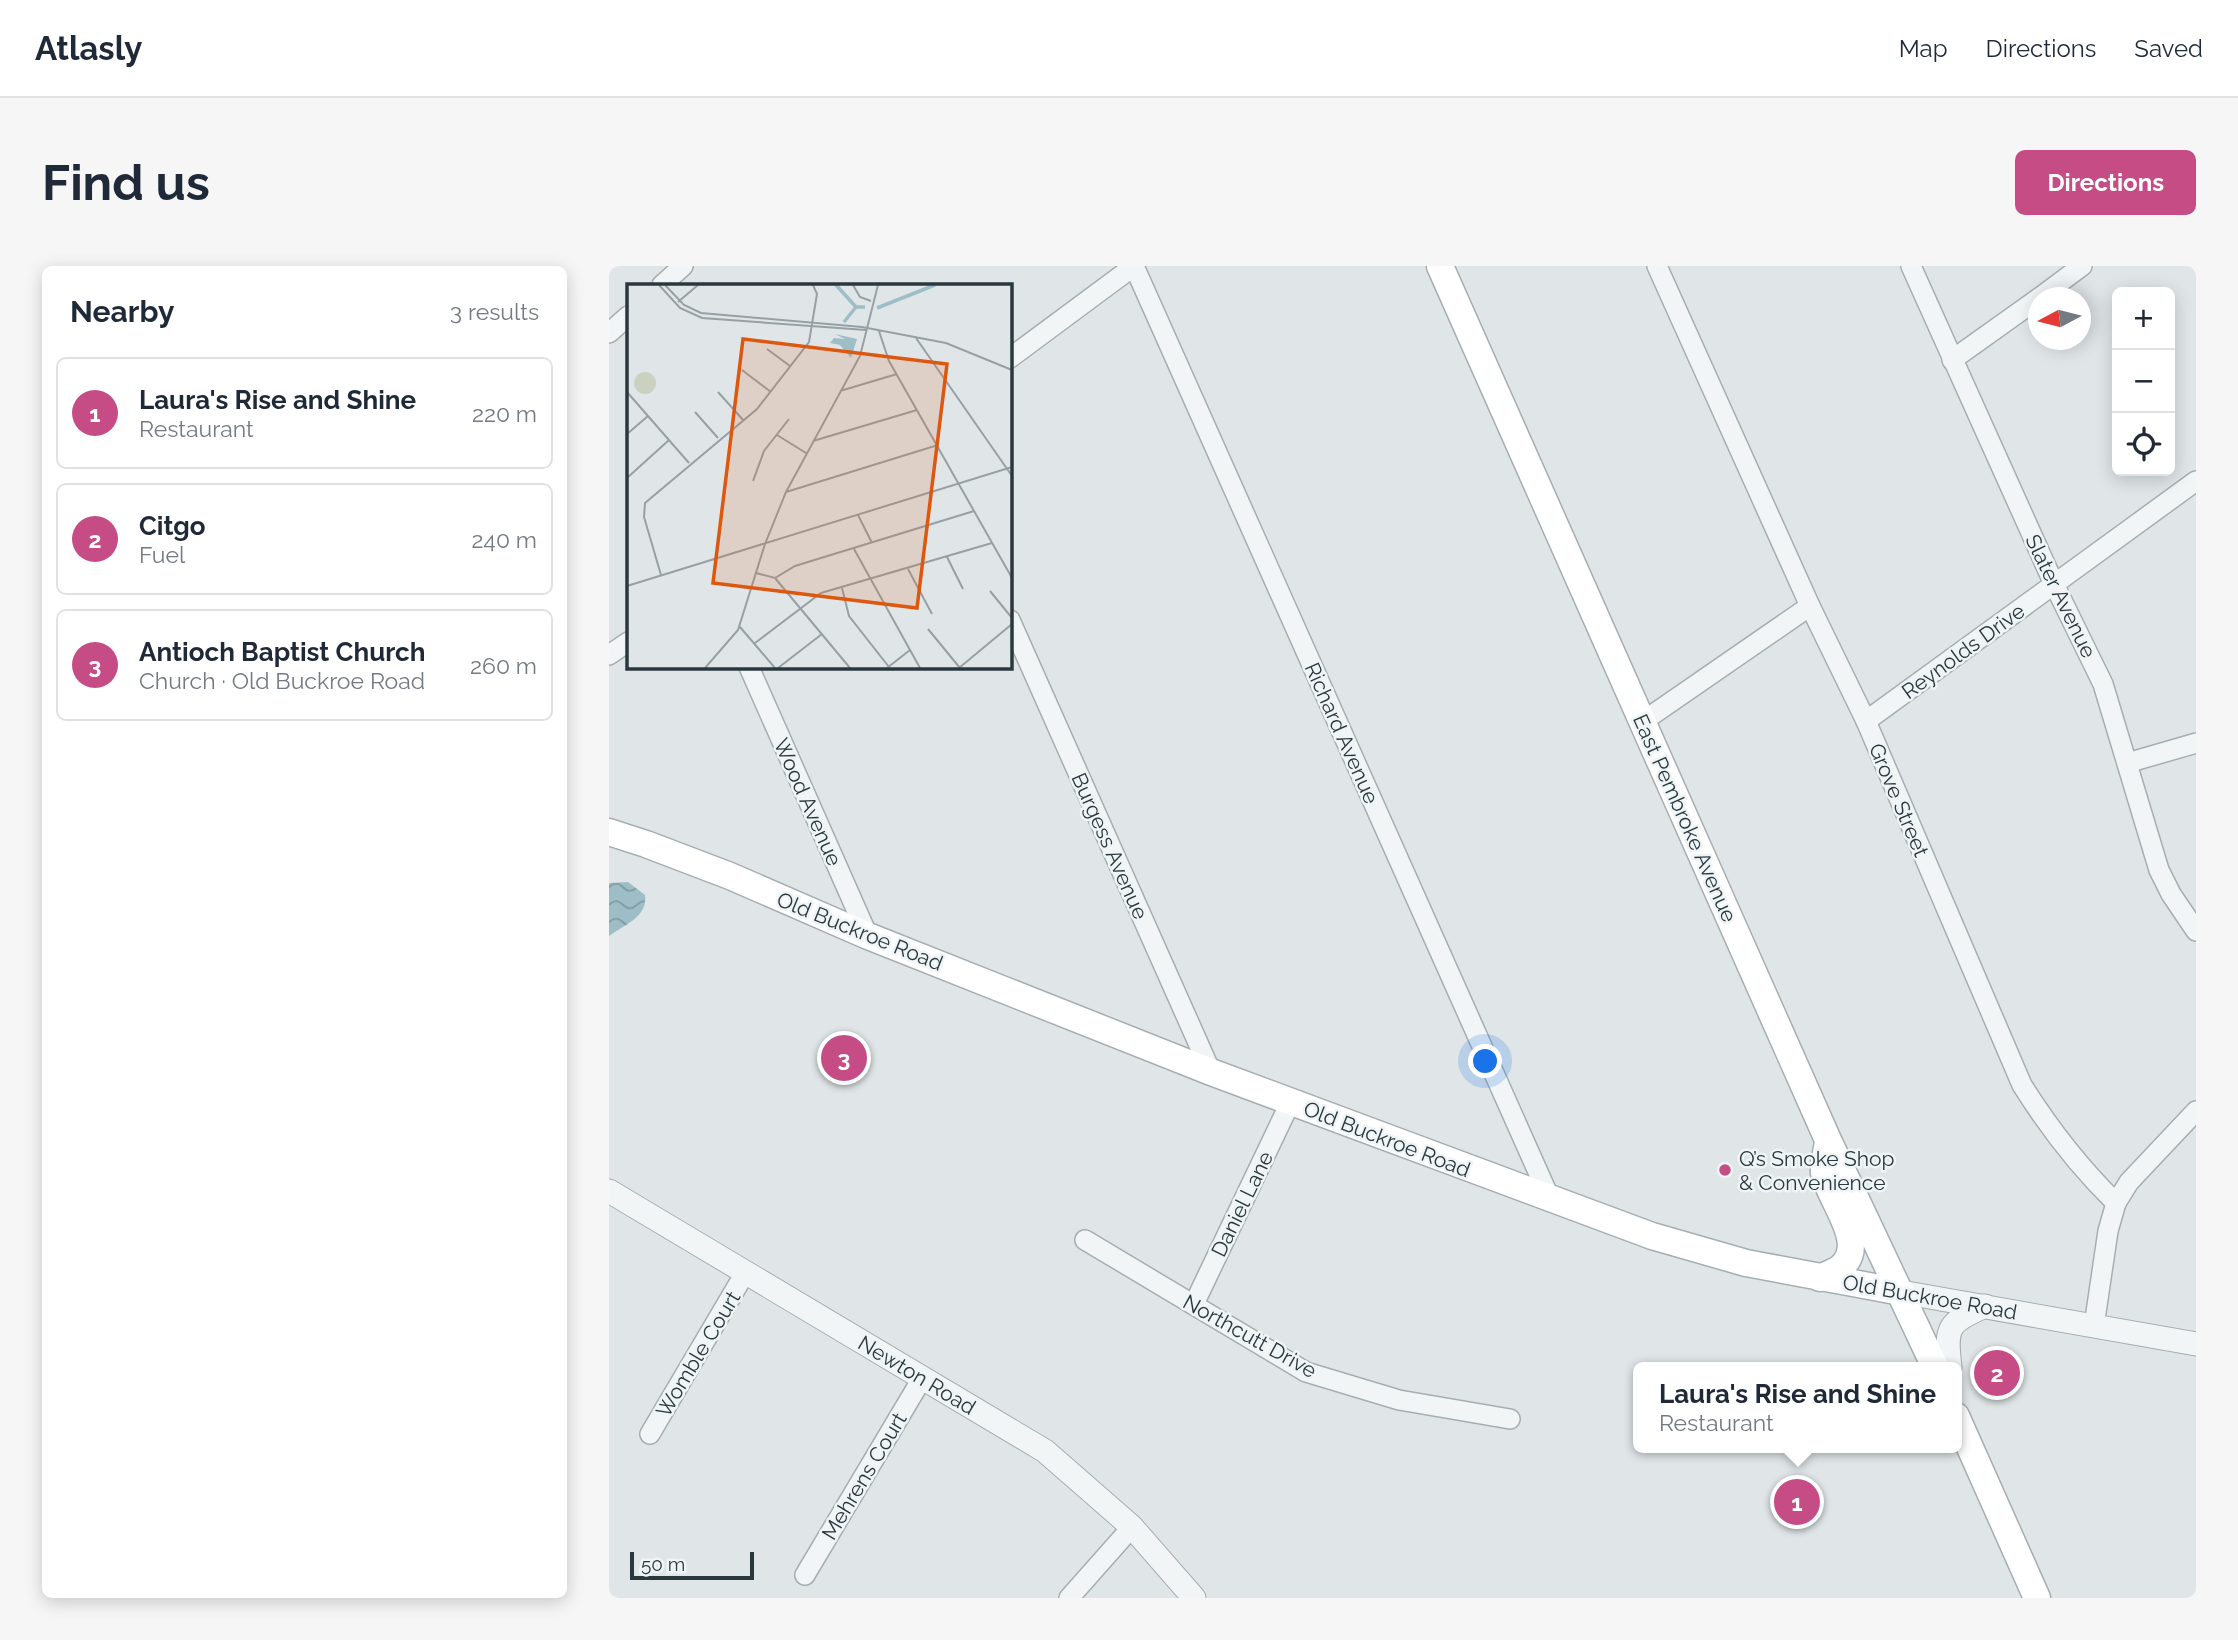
<!DOCTYPE html>
<html lang="en">
<head>
<meta charset="utf-8">
<style>
	body { margin:0; font-family:Raleway,sans-serif; background:#f6f6f7; color:#1f2937 }
	.controls { position:absolute; right:21px; top:21px; display:grid; overflow:hidden; border-radius:10px; box-shadow:0 4px 18px #0003 }
	.controls button { width:63px; height:63px; display:grid; place-items:center; padding:0; border:0; border-bottom:2px solid #e0e1e3; background:#fff; color:#1f2937; font:35px sans-serif }
	.compass { position:absolute; left:1419px; top:21px; width:63px; height:63px; border-radius:50%; background:#fff; box-shadow:0 4px 18px #0003; rotate:263deg }
	.scale { position:absolute; left:21px; bottom:18px; width:124px; box-sizing:border-box; padding-left:7px; border:4px solid #2a383e; border-top:0; font-size:19px; line-height:24px; white-space:nowrap; color:#2a383e; -webkit-text-stroke:5px #eff4f6; paint-order:stroke }
	.you { position:absolute; left:877px; top:796px; width:24px; height:24px; margin:-18px; border:5px solid #fff; border-radius:50%; background:#1a73e8; box-shadow:0 0 0 10px #1a73e833 }
	.badge { display:grid; place-items:center; width:46px; height:46px; border-radius:50%; background:#c54c85; color:#fff; font-size:23px; font-weight:700 }
	.pin { position:absolute; translate:-50% -50%; border:4px solid #fff; box-shadow:0 2px 7px #0006 }
	.popup { position:absolute; left:1024px; top:1096px; width:329px; height:91px; box-sizing:border-box; display:grid; place-content:center; border-radius:10px; background:#fff; filter:drop-shadow(0 2px 5px #0005); font-size:23px; white-space:nowrap; color:#747a83 }
	.popup b { font-size:26px; color:#1f2937 }
	.popup::after { content:''; position:absolute; left:50%; top:100%; margin-left:-14px; border:14px solid transparent; border-top-color:#fff }
	.list { margin:0; padding:0; list-style:none }
	h2 { display:flex; justify-content:space-between; align-items:center; height:91px; margin:0; padding:0 28px; font-size:30px }
	h2 small { font-size:23px; font-weight:400; color:#747a83 }
	.list li { display:grid; grid-template-columns:46px 1fr auto; gap:21px; align-items:center; box-sizing:border-box; height:112px; margin:0 14px 14px; padding:0 14px; border:2px solid #e0e1e3; border-radius:10px }
	.list b { display:block; font-size:26px; white-space:nowrap }
	.list p { margin:0; font-size:23px; white-space:nowrap; color:#747a83 }
	.list em { font-size:23px; font-style:normal; color:#747a83 }
	.icon { flex:none; width:38px; height:38px; fill:none; stroke:currentColor; stroke-width:2; stroke-linecap:round; stroke-linejoin:round }
	.map { position:relative; flex:none; width:1587px; height:1332px; overflow:hidden; border-radius:10px }
	header { display:flex; align-items:center; gap:42px; box-sizing:border-box; height:98px; padding:0 35px; background:#fff; border-bottom:2px solid #e0e1e3 }
	header strong { font-size:33px }
	nav { display:flex; gap:38px; margin-inline-start:auto; font-size:24px }
	.intro { display:flex; align-items:center; justify-content:space-between; box-sizing:border-box; height:168px; padding:0 42px }
	h1 { margin:0; font-size:49px }
	.button { padding:18px 32px; border-radius:10px; background:#c54c85; color:#fff; font-size:24px; font-weight:700 }
	main { display:flex; gap:42px; padding:0 42px }
	aside { flex:1; background:#fff; border-radius:10px; box-shadow:0 4px 18px #0003 }
	.map>svg:first-child { display:block }
	.water { fill:url(#water-waves) }
	.lines { fill:none; stroke-linecap:round; stroke-linejoin:round }
	.minor-casing { stroke:#a6aeb2; stroke-width:22 }
	.tertiary-casing { stroke:#a6aeb2; stroke-width:25 }
	.secondary-casing { stroke:#a6aeb2; stroke-width:29 }
	.minor { stroke:#f2f5f6; stroke-width:19 }
	.tertiary { stroke:#f2f5f6; stroke-width:23 }
	.secondary { stroke:#fff; stroke-width:26 }
	.poi-dot { fill:#c54c85; stroke:#eff4f6; stroke-width:2.5 }
	.labels { text-anchor:middle; dominant-baseline:central; stroke-width:5; stroke-linejoin:round; paint-order:stroke }
	.street-label { font-size:21px; fill:#2a383e; stroke:#eff4f6 }
	.poi-label { font-size:21px; fill:#2a383e; stroke:#eff4f6; text-anchor:start }
	.inset-river { fill:none; stroke:#9dbec6; stroke-width:3.5 }
	.inset-road { fill:none; stroke:#97a0a4; stroke-width:2 }
	.view { fill:#de570e; fill-opacity:0.15; stroke:#de570e; stroke-width:3.5 }
	.inset-edge { fill:none; stroke:#2a383e; stroke-width:3.5 }
</style>
</head>
<body>
<header>
<strong>Atlasly</strong>
<nav><a>Map</a><a>Directions</a><a>Saved</a></nav>
</header>
<div class="intro"><h1>Find us</h1><a class="button">Directions</a></div>
<main>
<aside>
<h2>Nearby<small>3 results</small></h2>
<ul class="list">
<li><span class="badge">1</span><div><b>Laura's Rise and Shine</b><p>Restaurant</p></div><em>220 m</em></li>
<li><span class="badge">2</span><div><b>Citgo</b><p>Fuel</p></div><em>240 m</em></li>
<li><span class="badge">3</span><div><b>Antioch Baptist Church</b><p>Church · Old Buckroe Road</p></div><em>260 m</em></li>
</ul>
</aside>
<div class="map">
<svg width="1587" height="1332" viewBox="0 0 1587 1332">
	<defs>
		<pattern id="water-waves" width="16" height="10" patternUnits="userSpaceOnUse" patternTransform="scale(1.75)"><rect width="16" height="10" fill="#9dbec6"/><path d="M0 5q4-4 8 0t8 0" fill="none" stroke="#809ba2"/></pattern>
	</defs>
	<rect width="100%" height="100%" fill="#e0e6e8"/>
	<path class="water" d="M19 616 36 629C39 651 15 659 0 670V617Z"/>
	<g class="lines">
		<g class="minor-casing">
			<g id="minor">
				<path d="M525 0 942 935"/>
				<path d="M1048 0 1201 340 1257 455 1413 819C1440 862 1470 901 1507 937L1499 965 1485 1060"/>
				<path d="M1302 0 1445 318 1494 418 1550 604 1562 628 1587 665"/>
				<path d="M53 19 74 0"/>
				<path d="M1430 32 1473 0"/>
				<path d="M0 67 19 50"/>
				<path d="M401 92 525 0"/>
				<path d="M1343 94 1430 32"/>
				<path d="M401 354 602 806"/>
				<path d="M0 389 19 376"/>
				<path d="M140 401 259 670"/>
				<path d="M1257 455 1587 215"/>
				<path d="M1033 456 1201 340"/>
				<path d="M1518 497 1587 477"/>
				<path d="M1507 937 1520 916 1587 845"/>
				<path d="M476 974 697 1106 790 1134 901 1153"/>
				<path d="M585 1038 681 837"/>
				<path d="M41 1168 136 1007"/>
				<path d="M196 1309 314 1111"/>
				<path d="M460 1332 523 1261"/>
			</g>
		</g>
		<g class="tertiary-casing">
			<g id="tertiary">
				<path d="M0 925 436 1185 523 1261 585 1332"/>
				<path d="M1292 1026 1587 1078"/>
				<path d="M1341 1101C1336 1060 1339 1057 1376 1040"/>
			</g>
		</g>
		<g class="secondary-casing">
			<g id="secondary">
				<path d="M831 0 1219 874 1326 1101"/>
				<path d="M0 566 37 578 121 610 259 670 602 806 1043 970 1137 997 1292 1026"/>
				<path d="M1211 1012C1217 1009 1225 1006 1231 1002 1261 979 1220 934 1215 907 1214 899 1217 889 1218 881"/>
				<path d="M1347 1150 1428 1332"/>
			</g>
		</g>
		<use href="#minor" class="minor"/>
		<use href="#tertiary" class="tertiary"/>
		<use href="#secondary" class="secondary"/>
	</g>
	<circle class="poi-dot" cx="1116" cy="904" r="7"/>
	<g class="labels">
		<g class="street-label">
			<text transform="translate(1452 330) rotate(64)">Slater Avenue</text>
			<text transform="translate(1354 385) rotate(-36)">Reynolds Drive</text>
			<text transform="translate(733 467) rotate(66)">Richard Avenue</text>
			<text transform="translate(1290 534) rotate(67)">Grove Street</text>
			<text transform="translate(199 536) rotate(66)">Wood Avenue</text>
			<text transform="translate(1076 552) rotate(66)">East Pembroke Avenue</text>
			<text transform="translate(501 580) rotate(66)">Burgess Avenue</text>
			<text transform="translate(251 665) rotate(22)">Old Buckroe Road</text>
			<text transform="translate(778 873) rotate(21)">Old Buckroe Road</text>
			<text transform="translate(633 938) rotate(-64)">Daniel Lane</text>
			<text transform="translate(1321 1031) rotate(10)">Old Buckroe Road</text>
			<text transform="translate(641 1070) rotate(29)">Northcutt Drive</text>
			<text transform="translate(89 1088) rotate(-59)">Womble Court</text>
			<text transform="translate(308 1109) rotate(31)">Newton Road</text>
			<text transform="translate(255 1210) rotate(-59)">Mehrens Court</text>
		</g>
		<g class="poi-label">
			<text x="1130" y="892">Q’s Smoke Shop<tspan x="1130" dy="24">&amp; Convenience</tspan></text>
		</g>
	</g>
	<g transform="translate(18 18)">
		<rect width="385" height="385" fill="#e0e6e8"/>
		<path d="M7 99a11 11 0 1 1 22 0a11 11 0 1 1-22 0Z" fill="#cad1c1"/>
		<path d="M208 50 230 55 224 74 213 61 203 59 207 54 218 55Z" fill="#9dbec6"/>
		<path class="inset-river" d="M209 1 229 23M250 24 308 1M217 38 229 23H238"/>
		<path class="inset-road" d="M32 1 53 24 75 34 239 46M38 1 57 21 74 29 235 43 319 59 385 86M226 1 233 13 244 17M51 18 71 1M252 47 262 77 385 294M289 54 385 192M140 65 163 82M115 86 144 108M213 107 270 90M0 108 62 179M91 108 117 137M68 128 91 154M0 150 21 132M150 151 179 169M186 157 290 126M0 194 42 156M126 197 137 167 162 135M159 208 311 161M231 231 245 259M138 260 159 208 233 72 251 1M227 265 293 384M320 273 336 305M281 285 305 330M129 289 148 294 168 282 347 227M34 291 17 233 18 219 130 125 182 58 190 10 186 1M148 294 223 384M0 302 385 183M215 304 222 332 262 383M363 307 385 334M113 343 148 384M301 345 333 384M128 359 194 309 365 259M78 384 111 346 138 260M151 384 195 350M260 384 283 366M332 384 385 340"/>
		<path class="view" d="M116 55 320 80 290 324 86 299Z"/>
		<rect width="385" height="385" class="inset-edge"/>
	</g>
</svg>
<div class="controls">
<button>+</button>
<button>−</button>
<button><svg class="icon" aria-label="locate" viewBox="0 0 24 24"><circle cx="12" cy="12" r="6"/><path d="M12 2v4M12 18v4M2 12h4M18 12h4"/></svg></button>
</div>
<svg class="compass" viewBox="-18 -18 36 36"><path d="M0-13l5 13h-10z" fill="#e53935"/><path d="M0 13l5-13h-10z" fill="#747a83"/></svg>
<div class="scale">50 m</div>
<div class="you"></div>
<div class="pin badge" style="left:1188px;top:1236px">1</div>
<div class="popup"><b>Laura's Rise and Shine</b>Restaurant</div>
<div class="pin badge" style="left:1388px;top:1107px">2</div>
<div class="pin badge" style="left:235px;top:792px">3</div>
</div>
</main>
</body>
</html>
